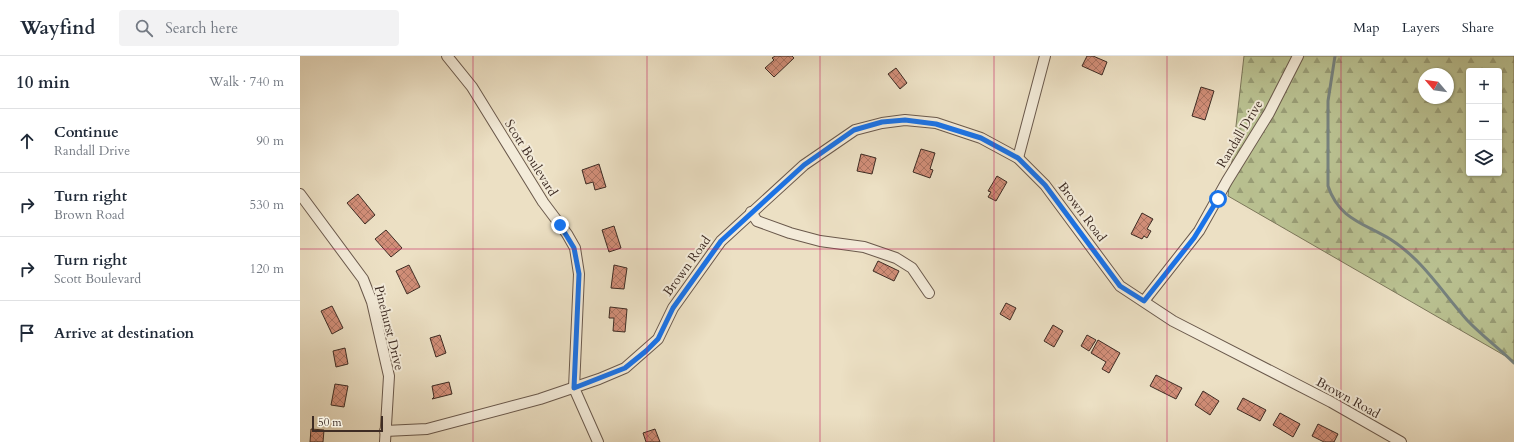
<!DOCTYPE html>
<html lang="en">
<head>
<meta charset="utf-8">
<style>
	body { margin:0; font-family:Cardo,serif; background:#f2f2f3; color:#1f2937 }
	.controls { position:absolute; right:12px; top:12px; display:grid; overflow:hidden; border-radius:4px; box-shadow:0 1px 3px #0004 }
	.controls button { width:36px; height:36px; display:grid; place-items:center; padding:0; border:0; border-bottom:1px solid #e0e1e3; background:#fff; color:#1f2937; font:20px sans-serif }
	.compass { position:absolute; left:1118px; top:12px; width:36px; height:36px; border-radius:50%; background:#fff; box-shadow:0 1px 3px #0004; rotate:299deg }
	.scale { position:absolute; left:12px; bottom:10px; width:71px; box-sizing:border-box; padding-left:4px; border:2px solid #3e2c24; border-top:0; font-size:11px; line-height:14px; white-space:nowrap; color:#3e2c24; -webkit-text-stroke:3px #f3ebd9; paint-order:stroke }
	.stop { position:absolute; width:12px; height:12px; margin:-9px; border:3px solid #1a73e8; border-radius:50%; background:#fff }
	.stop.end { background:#1a73e8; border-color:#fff; box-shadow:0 1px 4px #0008 }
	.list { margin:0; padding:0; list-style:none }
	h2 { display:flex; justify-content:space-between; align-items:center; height:52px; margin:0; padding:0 16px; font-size:17px }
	h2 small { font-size:13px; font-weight:400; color:#747a83 }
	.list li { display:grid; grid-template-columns:26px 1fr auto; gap:12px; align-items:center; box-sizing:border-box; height:64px; padding:0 16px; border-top:1px solid #e0e1e3 }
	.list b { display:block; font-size:15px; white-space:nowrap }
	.list p { margin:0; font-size:13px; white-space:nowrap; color:#747a83 }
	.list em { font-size:13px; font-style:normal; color:#747a83 }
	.icon { flex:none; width:22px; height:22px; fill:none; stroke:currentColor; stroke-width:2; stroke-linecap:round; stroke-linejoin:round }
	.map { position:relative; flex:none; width:1214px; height:386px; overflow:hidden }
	header { display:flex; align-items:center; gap:24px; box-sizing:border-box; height:56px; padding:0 20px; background:#fff; border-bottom:1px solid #e0e1e3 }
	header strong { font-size:19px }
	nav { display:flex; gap:22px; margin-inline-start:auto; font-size:14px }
	.search { width:280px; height:36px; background:#f2f2f3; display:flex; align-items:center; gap:10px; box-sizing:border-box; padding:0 14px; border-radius:4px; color:#747a83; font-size:15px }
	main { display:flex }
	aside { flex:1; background:#fff }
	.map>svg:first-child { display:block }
	.forest { fill:url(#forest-firs); stroke:#7c775b; fill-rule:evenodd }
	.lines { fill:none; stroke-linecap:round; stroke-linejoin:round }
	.stream { stroke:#76827f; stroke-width:3 }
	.building { fill:url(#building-cross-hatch); stroke:#3e2c24 }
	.minor-casing { stroke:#6a594c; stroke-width:12 }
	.minor { stroke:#f3ebd9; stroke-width:10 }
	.route { stroke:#1a73e8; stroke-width:5 }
	.grid { fill:none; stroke:#c2185b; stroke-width:1; stroke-opacity:0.55 }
	.labels { text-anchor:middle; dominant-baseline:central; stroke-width:4; stroke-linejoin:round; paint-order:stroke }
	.street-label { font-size:13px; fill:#3e2c24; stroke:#f3ebd9 }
</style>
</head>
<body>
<header>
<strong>Wayfind</strong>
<div class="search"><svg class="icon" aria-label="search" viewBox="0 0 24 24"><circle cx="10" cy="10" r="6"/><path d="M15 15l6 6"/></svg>Search here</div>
<nav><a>Map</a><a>Layers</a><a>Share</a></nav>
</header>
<main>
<aside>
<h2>10 min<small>Walk · 740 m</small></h2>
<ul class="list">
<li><svg class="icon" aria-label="ahead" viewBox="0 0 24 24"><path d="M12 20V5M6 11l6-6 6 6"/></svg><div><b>Continue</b><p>Randall Drive</p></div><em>90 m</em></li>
<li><svg class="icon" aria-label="right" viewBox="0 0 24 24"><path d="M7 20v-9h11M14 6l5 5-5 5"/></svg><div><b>Turn right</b><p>Brown Road</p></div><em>530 m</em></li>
<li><svg class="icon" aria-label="right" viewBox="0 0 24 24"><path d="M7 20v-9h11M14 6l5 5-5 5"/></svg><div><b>Turn right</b><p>Scott Boulevard</p></div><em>120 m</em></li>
<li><svg class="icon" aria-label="arrive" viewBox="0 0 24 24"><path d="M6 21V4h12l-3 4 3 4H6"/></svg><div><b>Arrive at destination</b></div></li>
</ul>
</aside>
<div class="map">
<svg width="1214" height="386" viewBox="0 0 1214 386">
	<defs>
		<pattern id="forest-firs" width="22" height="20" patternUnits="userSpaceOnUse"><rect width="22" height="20" fill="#bac292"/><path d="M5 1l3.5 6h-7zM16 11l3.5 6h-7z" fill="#999e77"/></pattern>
		<pattern id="building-cross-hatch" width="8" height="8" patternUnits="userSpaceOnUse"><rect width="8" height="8" fill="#d18e78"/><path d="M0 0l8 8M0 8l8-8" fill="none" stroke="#ab7462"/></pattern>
	</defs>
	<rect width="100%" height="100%" fill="#ece0c4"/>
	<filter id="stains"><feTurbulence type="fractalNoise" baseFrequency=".005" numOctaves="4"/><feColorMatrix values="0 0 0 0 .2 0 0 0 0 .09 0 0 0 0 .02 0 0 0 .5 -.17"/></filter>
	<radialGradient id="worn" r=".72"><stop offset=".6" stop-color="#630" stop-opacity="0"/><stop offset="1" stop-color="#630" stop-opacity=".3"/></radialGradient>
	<path class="forest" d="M944 0H1214V305L928 140ZM1169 15H1199V117H1169ZM1124 18H1148V42H1124Z"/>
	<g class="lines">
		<path class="stream" d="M1035 0 1028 45V130C1039 163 1063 167 1090 183 1122 203 1142 236 1167 264 1182 280 1199 292 1214 307"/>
	</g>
	<g class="building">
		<path d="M475 0H492L494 2 474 21 465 12 474 4 472 2Z"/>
		<path d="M787 0H793L807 6 802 19 782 10Z"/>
		<path d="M596 12 607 27 600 33 588 18Z"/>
		<path d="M901 31 914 35 905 64 892 60Z"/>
		<path d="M621 93 635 97 630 113 633 114 630 122 613 116Z"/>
		<path d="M561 98 576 102 572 118 557 115Z"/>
		<path d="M299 108 306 131 295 134 293 126 286 128 282 114Z"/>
		<path d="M697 120 707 126 696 145 688 141 691 136 688 135Z"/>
		<path d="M58 138 75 159 65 168 47 147Z"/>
		<path d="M842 157 853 163 847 173 851 175 847 182 844 180 842 183 831 178Z"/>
		<path d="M314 170 321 192 309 196 302 174Z"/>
		<path d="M86 174 102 192 91 201 75 183Z"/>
		<path d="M578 205 599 215 594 225 573 215Z"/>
		<path d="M109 209 120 231 107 238 96 215Z"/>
		<path d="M314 209 327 212 324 233 311 232Z"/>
		<path d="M706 247 716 252 710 264 700 258Z"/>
		<path d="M32 250 43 272 32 278 21 255Z"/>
		<path d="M310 251 327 253 325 276 313 275 314 262H309Z"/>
		<path d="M753 269 763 275 754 291 744 285Z"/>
		<path d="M140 279 146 297 136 301 130 282Z"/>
		<path d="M787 279 796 284 789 295 781 290Z"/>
		<path d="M798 284 820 297 809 317 802 313 806 306 791 297Z"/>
		<path d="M45 292 48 308 36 311 33 295Z"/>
		<path d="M856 319 882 332 876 343 850 330Z"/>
		<path d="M149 326 152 338 132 343 134 341 132 330Z"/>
		<path d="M35 328 48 330 44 351 31 349Z"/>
		<path d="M903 335 919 345 910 359 895 349Z"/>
		<path d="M943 342 966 354 960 365 937 353Z"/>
		<path d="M980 357 1000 368 993 381 973 369Z"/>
		<path d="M1018 368 1038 378 1034 386H1024L1012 380Z"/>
		<path d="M11 373 24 374 23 386H10Z"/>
		<path d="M355 373 360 386H346L343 377Z"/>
	</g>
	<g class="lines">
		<g class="minor-casing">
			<g id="minor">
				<path d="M147 0 172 31 243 146 267 178 275 192 279 218 274 332 298 386"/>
				<path d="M718 102 745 0"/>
				<path d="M0 138 63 223 72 246 89 320 85 386"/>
				<path d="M451 156 457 165 490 177 520 185 564 191 596 202 612 212 629 237"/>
				<path d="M844 245 899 175 927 125 969 57 998 0"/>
				<path d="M85 375 127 373 240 343 299 323 325 312 358 283 373 252 421 185 504 109 555 74 582 67 605 64 636 67 681 82 718 102 745 129 820 230 873 265 1031 346 1101 386"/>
			</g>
		</g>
		<use href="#minor" class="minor"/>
	</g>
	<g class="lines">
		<path class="route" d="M260 169 274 192 279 218 274 332 325 312 346 295 358 283 373 252 421 185 504 109 554 74 582 66 605 64 636 68 681 82 718 102 745 129 820 230 844 245 894 182 918 143"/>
	</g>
	<path class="grid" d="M173 0V386M347 0V386M520 0V386M694 0V386M867 0V386M1041 0V386M0 193H1214"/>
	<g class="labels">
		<g class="street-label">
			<text transform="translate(940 78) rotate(-59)">Randall Drive</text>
			<text transform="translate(231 102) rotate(58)">Scott Boulevard</text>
			<text transform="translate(782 156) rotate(53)">Brown Road</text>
			<text transform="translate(387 210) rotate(-54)">Brown Road</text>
			<text transform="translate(89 272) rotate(76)">Pinehurst Drive</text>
			<text transform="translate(1048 342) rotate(29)">Brown Road</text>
		</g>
	</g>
	<rect width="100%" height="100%" filter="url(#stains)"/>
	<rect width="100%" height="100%" fill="url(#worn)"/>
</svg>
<div class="controls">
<button>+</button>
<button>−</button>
<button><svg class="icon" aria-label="layers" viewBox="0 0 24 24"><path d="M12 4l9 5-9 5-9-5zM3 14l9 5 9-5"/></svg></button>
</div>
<svg class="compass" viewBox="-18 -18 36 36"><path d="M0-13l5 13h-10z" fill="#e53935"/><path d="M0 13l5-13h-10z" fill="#747a83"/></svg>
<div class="scale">50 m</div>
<div class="stop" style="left:918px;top:143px"></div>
<div class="stop end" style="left:260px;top:169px"></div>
</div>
</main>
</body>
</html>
